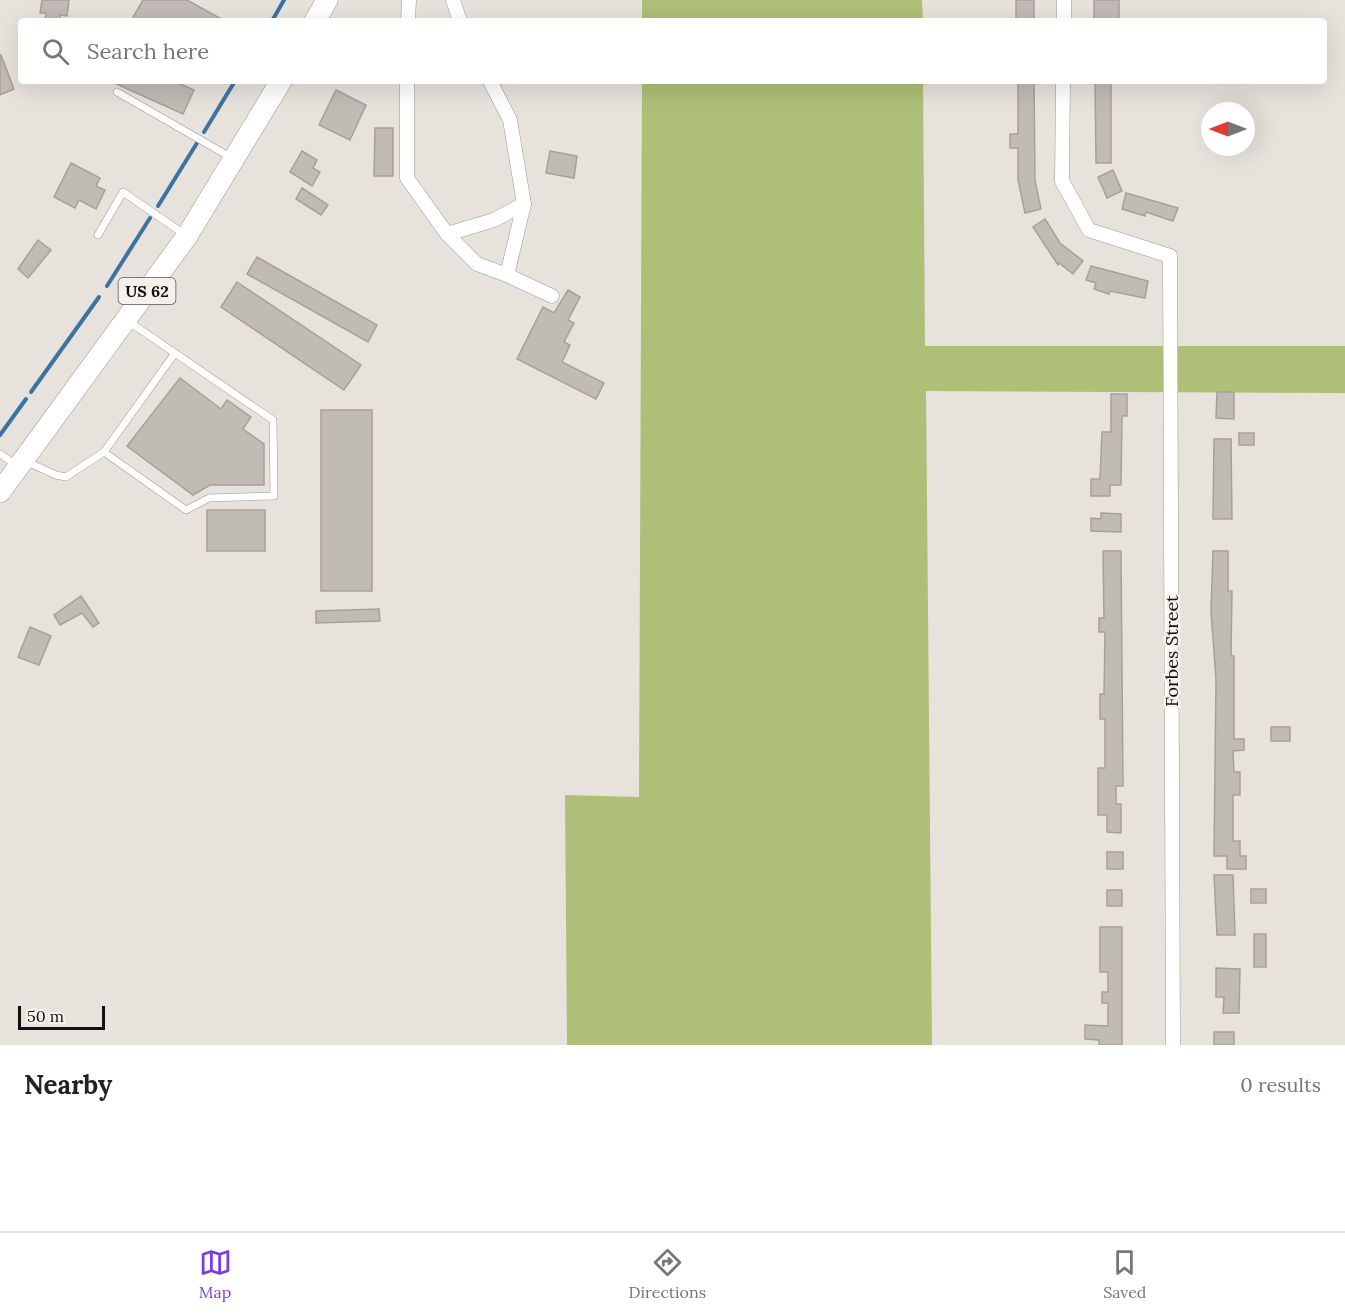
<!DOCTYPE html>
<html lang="en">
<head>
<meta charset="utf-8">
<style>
	body { margin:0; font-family:Lora,serif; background:#f6f6f6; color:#222 }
	.compass { position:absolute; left:1201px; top:102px; width:54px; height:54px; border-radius:50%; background:#fff; box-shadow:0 6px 24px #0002; rotate:270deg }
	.scale { position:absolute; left:18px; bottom:15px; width:87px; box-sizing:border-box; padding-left:6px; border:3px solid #12100e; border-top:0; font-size:16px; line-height:21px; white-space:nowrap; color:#12100e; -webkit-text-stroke:4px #f6f0ea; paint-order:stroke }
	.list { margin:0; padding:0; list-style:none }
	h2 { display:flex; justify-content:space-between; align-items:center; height:78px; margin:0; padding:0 24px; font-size:26px }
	h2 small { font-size:20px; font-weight:400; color:#767676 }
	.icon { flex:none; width:33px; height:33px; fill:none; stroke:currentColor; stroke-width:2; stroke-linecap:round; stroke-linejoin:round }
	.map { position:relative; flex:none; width:1345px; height:1045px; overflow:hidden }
	.search { position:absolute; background:#fff; box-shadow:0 6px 24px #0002; left:18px; right:18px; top:18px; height:66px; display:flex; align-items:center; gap:15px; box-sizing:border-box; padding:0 21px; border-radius:6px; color:#767676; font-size:22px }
	.sheet { height:186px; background:#fff }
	nav { display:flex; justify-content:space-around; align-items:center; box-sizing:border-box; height:84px; border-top:2px solid #e0e0e0; background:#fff; font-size:16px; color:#767676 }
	nav a { display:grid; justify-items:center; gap:3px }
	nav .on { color:#7c3aed }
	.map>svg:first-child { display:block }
	.green { fill:#aebf77 }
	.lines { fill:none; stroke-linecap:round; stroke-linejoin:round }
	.stream { stroke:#3b74a2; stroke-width:4 }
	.building { fill:#c0bbb5; stroke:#a6a09b; stroke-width:1.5 }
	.lane-casing { stroke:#9d9892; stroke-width:8 }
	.street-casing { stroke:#9d9892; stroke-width:15 }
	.primary-casing { stroke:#9d9892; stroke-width:22 }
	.lane { stroke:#fff; stroke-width:7 }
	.street { stroke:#fff; stroke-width:14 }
	.primary { stroke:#fff; stroke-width:21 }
	.labels { text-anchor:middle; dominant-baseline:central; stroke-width:5; stroke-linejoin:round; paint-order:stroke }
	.shield { fill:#f6f0ea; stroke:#565350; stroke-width:1.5 }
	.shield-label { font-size:16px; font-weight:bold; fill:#12100e }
	.street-label { font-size:18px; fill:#12100e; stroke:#f6f0ea }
</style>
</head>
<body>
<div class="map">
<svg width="1345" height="1045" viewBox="0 0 1345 1045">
	<rect width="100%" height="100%" fill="#e8e2dc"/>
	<g class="green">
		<path d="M642 0H922L923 21H642Z"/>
		<path d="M642 81H923L925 346H1345V393L926 391 932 1045H567L565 795 639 797Z"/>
	</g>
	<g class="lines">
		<g class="stream">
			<path d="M272 21 284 0"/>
			<path d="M204 132 235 81"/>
			<path d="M158 206 197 143"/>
			<path d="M107 286 150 218"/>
			<path d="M31 392 99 297"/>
			<path d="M0 435 26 399"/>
		</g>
	</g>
	<g class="building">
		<path d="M42 0H69L67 16 60 15V21H45L46 13H40Z"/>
		<path d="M143 0H187L225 21H131Z"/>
		<rect x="1016" y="0" width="18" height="21"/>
		<rect x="1094" y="0" width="25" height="21"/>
		<path d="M1 55 14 89 0 95V56Z"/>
		<path d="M110 81H173L194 90 183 114Z"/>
		<path d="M1018 81H1034L1035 181 1041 209 1025 213 1018 180V148H1010V134H1018Z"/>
		<path d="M1095 81H1111V163H1096Z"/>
		<path d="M336 90 366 105 350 140 319 125Z"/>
		<path d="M375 128H393V176H374Z"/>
		<path d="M302 151 317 160 313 168 320 172 312 186 290 172Z"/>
		<path d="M550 151 577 156 574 178 546 173Z"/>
		<path d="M71 163 100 178 96 186 105 190 96 209 79 200 75 208 54 197Z"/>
		<path d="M1113 170 1122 191 1107 198 1098 177Z"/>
		<path d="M302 188 328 205 321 215 296 199Z"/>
		<path d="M1126 193 1178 208 1173 221 1146 212 1145 216 1122 209Z"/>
		<path d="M1045 219 1060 243 1083 261 1073 274 1059 263 1058 265 1033 227Z"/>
		<path d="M38 240 51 250 28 278 18 269Z"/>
		<path d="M257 257 377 325 368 342 247 274Z"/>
		<path d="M1091 266 1148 281 1145 298 1110 291 1109 294 1094 289 1096 283 1086 280Z"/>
		<path d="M237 282 361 365 344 390 221 307Z"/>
		<path d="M568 290 580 297 568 320 574 323 564 342 570 345 562 362 604 383 596 399 517 359 543 307 554 313Z"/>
		<path d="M180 378 221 409 227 400 251 417 243 429 264 444V485H210L193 495 127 446Z"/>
		<path d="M1217 392H1234V419L1216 418Z"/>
		<path d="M1111 394H1127V416H1122L1121 485H1110V496H1091V479H1100L1102 432H1111Z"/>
		<rect x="321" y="410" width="51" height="181"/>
		<rect x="1239" y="433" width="15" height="12"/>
		<path d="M1214 439H1231L1232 519H1213Z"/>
		<rect x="207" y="510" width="58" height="41"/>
		<path d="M1101 513 1121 514V532L1091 531V518L1101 519Z"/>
		<path d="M1103 551H1121L1123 786H1116V804H1121V833L1107 832V815H1098V768H1105V719H1100V694H1104L1105 632H1099V618H1104Z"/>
		<path d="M1213 551H1228V591H1232L1231 656H1234V739H1244V750L1233 751 1234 772H1240V795H1233V841H1240V856H1246V869H1227V856H1214L1216 680 1211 611Z"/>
		<path d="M81 596 99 623 93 627 82 613 60 625 54 615Z"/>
		<path d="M379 609 380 621 316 623V611Z"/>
		<path d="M30 627 51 636 39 665 18 657Z"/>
		<rect x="1271" y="727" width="19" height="14"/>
		<rect x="1107" y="852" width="16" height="17"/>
		<path d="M1214 875H1233L1235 935H1217Z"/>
		<rect x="1251" y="889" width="15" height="14"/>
		<rect x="1107" y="890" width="15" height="16"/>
		<path d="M1100 927H1122V1045H1099V1040L1085 1039V1025L1108 1026V1003H1102V992H1108V972H1100Z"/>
		<rect x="1254" y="934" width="12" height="33"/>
		<path d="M1216 968 1240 969 1239 1013H1223L1224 997H1216Z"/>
		<rect x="1214" y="1032" width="20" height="13"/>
	</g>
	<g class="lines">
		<g class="lane-casing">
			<g id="lane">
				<path d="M117 92 232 158"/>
				<path d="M98 235 123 192 184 234"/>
				<path d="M104 452 175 353"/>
				<path d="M0 454 16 465"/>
				<path d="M25 461 56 475 66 477 104 452 186 510 209 498 274 496 273 420 128 321"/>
			</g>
		</g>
		<g class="street-casing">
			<g id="street">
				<path d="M453 0 460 21"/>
				<path d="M408 21 409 0"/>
				<path d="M1064 21V0"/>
				<path d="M407 81V178L447 234 477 264 507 275"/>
				<path d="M490 81 510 120 524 204 507 275 552 296"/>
				<path d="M1063 81 1062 181 1089 230 1170 256 1173 1045"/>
				<path d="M447 234 494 220 524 204"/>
			</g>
		</g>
		<g class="primary-casing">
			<g id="primary">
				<path d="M315 21 327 0"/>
				<path d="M0 492 187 236 281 81"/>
			</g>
		</g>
		<use href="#lane" class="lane"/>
		<use href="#street" class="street"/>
		<use href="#primary" class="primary"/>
	</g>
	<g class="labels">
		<rect class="shield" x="118.5" y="278" width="57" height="26" rx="4.5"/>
		<g class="shield-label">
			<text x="147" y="291">US 62</text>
		</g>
		<g class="street-label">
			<text transform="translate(1171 651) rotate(-90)">Forbes Street</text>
		</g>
	</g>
</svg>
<svg class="compass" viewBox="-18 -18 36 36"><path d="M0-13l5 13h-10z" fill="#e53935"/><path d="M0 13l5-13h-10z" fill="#767676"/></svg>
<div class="scale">50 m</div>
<div class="search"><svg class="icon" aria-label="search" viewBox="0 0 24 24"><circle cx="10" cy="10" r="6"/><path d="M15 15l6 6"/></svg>Search here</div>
</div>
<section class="sheet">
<h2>Nearby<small>0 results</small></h2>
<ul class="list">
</ul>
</section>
<nav>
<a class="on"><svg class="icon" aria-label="map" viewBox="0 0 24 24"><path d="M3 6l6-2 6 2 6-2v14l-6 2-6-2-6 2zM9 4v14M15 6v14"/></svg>Map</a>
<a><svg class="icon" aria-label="directions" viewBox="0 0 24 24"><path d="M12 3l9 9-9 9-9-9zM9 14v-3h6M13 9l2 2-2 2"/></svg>Directions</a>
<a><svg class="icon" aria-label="saved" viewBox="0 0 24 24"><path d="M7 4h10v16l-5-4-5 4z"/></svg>Saved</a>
</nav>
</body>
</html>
